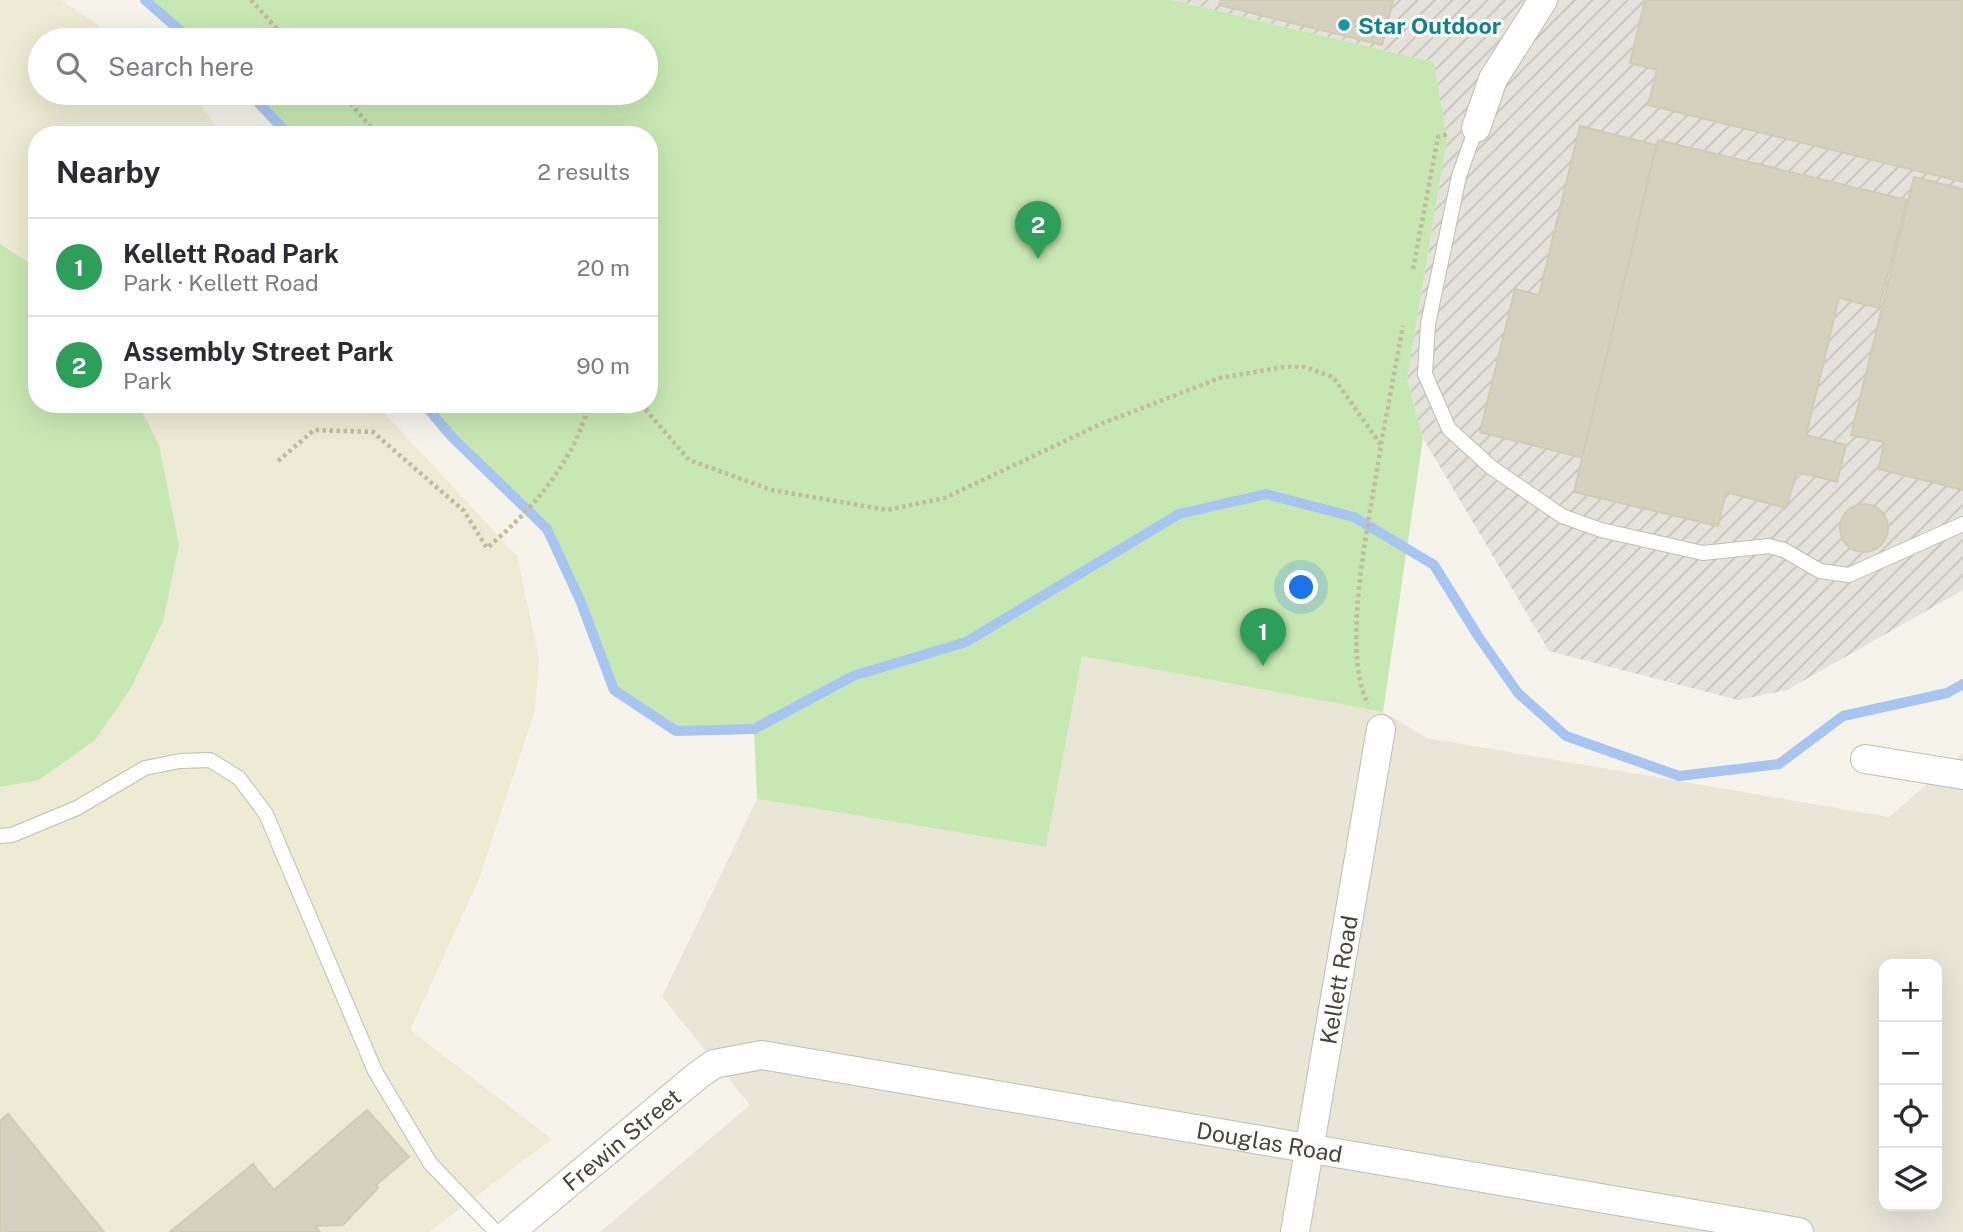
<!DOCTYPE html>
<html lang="en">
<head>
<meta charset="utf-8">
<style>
	body { margin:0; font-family:"Public Sans",sans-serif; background:#f7f7f7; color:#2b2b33 }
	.controls { position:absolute; right:21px; bottom:21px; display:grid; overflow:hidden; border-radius:14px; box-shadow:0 7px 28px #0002 }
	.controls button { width:63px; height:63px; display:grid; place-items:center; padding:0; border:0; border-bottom:2px solid #e1e1e2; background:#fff; color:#2b2b33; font:35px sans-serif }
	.you { position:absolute; left:1302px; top:588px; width:24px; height:24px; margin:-18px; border:5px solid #fff; border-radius:50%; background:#1a73e8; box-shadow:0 0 0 10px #1a73e833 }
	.badge { display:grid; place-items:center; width:46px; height:46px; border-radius:50%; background:#f9641d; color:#fff; font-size:23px; font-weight:700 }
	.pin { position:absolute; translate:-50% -58px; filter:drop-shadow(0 2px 4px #0008) }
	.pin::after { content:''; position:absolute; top:37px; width:24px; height:21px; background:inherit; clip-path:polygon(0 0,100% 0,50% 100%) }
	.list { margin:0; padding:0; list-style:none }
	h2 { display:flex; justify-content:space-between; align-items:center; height:91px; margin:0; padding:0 28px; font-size:30px }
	h2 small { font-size:23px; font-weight:400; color:#7c7c81 }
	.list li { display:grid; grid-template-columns:46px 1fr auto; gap:21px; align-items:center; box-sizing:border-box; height:98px; padding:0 28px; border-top:2px solid #e1e1e2 }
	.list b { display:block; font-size:26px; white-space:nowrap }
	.list p { margin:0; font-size:23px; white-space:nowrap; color:#7c7c81 }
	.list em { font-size:23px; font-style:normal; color:#7c7c81 }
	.icon { flex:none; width:38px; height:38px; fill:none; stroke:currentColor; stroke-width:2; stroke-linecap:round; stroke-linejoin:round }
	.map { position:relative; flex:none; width:1963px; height:1232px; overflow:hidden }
	.search { position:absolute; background:#fff; box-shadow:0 7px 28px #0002; left:28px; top:28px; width:630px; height:77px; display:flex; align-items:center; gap:18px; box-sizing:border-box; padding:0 24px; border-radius:38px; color:#7c7c81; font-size:26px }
	.panel { position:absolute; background:#fff; box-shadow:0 7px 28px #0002; left:28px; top:126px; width:630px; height:287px; border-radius:28px }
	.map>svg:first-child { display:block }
	.residential { fill:#e9e6d8; fill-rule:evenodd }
	.industrial { fill:url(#industrial-furrows) }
	.education { fill:#eeebd4 }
	.park { fill:#c7e8b3 }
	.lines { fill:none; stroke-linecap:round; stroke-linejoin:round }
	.stream { stroke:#a7c5f0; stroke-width:10 }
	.building { fill:#d6d1bf; stroke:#d1cbb2; stroke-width:2 }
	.lane-casing { stroke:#c0bdac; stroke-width:16 }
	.street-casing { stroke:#c0bdac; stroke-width:30 }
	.path { stroke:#c2bb9d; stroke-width:4.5; stroke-dasharray:3.5 3.5; stroke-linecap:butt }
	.lane { stroke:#fff; stroke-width:14 }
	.street { stroke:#fff; stroke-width:28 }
	.culture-dot { fill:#0f9aa8; stroke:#fff; stroke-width:2.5 }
	.labels { text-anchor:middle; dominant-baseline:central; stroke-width:6; stroke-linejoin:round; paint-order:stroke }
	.culture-label { font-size:23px; font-weight:bold; fill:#0d838f; stroke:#fff; text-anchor:start }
	.street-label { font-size:23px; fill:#494538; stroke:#fff }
</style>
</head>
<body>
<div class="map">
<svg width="1963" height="1232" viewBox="0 0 1963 1232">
	<defs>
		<pattern id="industrial-furrows" width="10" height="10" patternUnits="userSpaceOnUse" patternTransform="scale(1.75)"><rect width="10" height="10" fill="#e4e2db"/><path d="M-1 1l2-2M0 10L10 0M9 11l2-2" fill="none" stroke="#c5c3bd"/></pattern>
	</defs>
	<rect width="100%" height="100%" fill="#f5f3ea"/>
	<path class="residential" d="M1082 656 1383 712 1427 738 1889 817 1963 753V1232H600L750 1105 662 997 757 799 1046 847ZM1884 964H1937V1206H1884Z"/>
	<path class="industrial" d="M1172 0H1963V590L1787 690 1738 700 1549 651 1423 438 1407 379 1447 139 1434 62Z"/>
	<path class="education" d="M0 0H61L120 40H40V93H191L223 135H37V404H376L517 556 539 658 535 710 479 879 410 1030 552 1139 429 1232H0Z"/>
	<g class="park">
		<path d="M145 0H1172L1434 62 1447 139 1407 379 1423 438 1383 712 1082 656 1046 847 757 799 754 729 676 731 614 690 580 600 547 529 452 437 424 404H649V135H289L249 93H646V40H191Z"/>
		<path d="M0 244 37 268V404H138L159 445 179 545 163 621 131 688 95 740 39 780 0 787Z"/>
	</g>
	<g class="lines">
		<g class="stream">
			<path d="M145 0 191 40"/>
			<path d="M249 93 289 135"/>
			<path d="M424 404 452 437 547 529 580 600 614 690 676 731 754 729 853 676 966 642 1179 514 1266 494 1354 517 1434 565 1478 636 1518 693 1566 736 1679 776 1779 764 1843 716 1947 693 1963 684"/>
		</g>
	</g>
	<g class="building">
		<path d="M1221 0H1393L1382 45 1219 5Z"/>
		<path d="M1645 0H1963V182L1648 105 1657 70 1630 63Z"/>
		<path d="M1580 126 1656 145 1584 458 1480 432 1515 289 1539 295Z"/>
		<path d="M1658 140 1907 200 1879 308 1839 298 1806 435 1846 445 1837 482 1797 472 1786 508 1726 492 1718 526 1574 492Z"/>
		<path d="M1914 177 1963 189V490L1879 469 1884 442 1851 435Z"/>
		<circle cx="1864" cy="528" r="24"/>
		<path d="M367 1110 409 1157 376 1185 378 1188 343 1225 315 1226 320 1232H170L253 1164 274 1190Z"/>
		<path d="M8 1114 104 1232H0V1121Z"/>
	</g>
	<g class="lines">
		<g class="lane-casing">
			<g id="lane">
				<path d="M1476 128 1459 176 1428 324 1425 374 1449 429 1491 467 1562 516 1601 530 1703 553 1769 546 1784 550 1820 571 1849 575 1963 524"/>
				<path d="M0 836 12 835 77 808 145 768 180 761 210 760 239 778 266 814 375 1071 430 1163 496 1232"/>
			</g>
		</g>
		<g class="street-casing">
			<g id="street">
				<path d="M1476 128 1493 79 1543 0"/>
				<path d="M1865 759 1963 775"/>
				<path id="s1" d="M510 1232 697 1076 714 1064 762 1055 1799 1232"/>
				<path id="s2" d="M1295 1232 1381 729"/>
			</g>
		</g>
		<g class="path">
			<path d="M251 0 287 40"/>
			<path d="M341 93 378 135"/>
			<path d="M1413 269 1438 137 1448 134"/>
			<path d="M641 404 689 460 772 490 887 510 945 498 1103 423 1220 378 1284 367H1305L1333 377 1381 445C1372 509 1339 647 1368 704"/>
			<path d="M1381 444 1403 326"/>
			<path d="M278 461 314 430 373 432 464 511 487 548C532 510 574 462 589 404"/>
		</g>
		<use href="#lane" class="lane"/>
		<use href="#street" class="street"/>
	</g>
	<circle class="culture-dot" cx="1344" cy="25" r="7"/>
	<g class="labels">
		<g class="culture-label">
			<text x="1358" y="25">Star Outdoor</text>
		</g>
		<g class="street-label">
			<text stroke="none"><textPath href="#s2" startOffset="256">Kellett Road</textPath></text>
			<text stroke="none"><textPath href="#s1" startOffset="145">Frewin Street</textPath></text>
			<text stroke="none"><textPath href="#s1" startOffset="828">Douglas Road</textPath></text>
		</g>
	</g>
</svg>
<div class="controls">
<button>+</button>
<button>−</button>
<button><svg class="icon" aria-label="locate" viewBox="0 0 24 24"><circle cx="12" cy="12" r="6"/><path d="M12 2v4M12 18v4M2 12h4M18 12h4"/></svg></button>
<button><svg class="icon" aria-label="layers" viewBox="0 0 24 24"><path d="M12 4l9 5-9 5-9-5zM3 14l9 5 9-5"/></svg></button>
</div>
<div class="you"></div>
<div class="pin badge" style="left:1263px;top:666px;background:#2e9e5b">1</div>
<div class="pin badge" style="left:1038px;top:259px;background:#2e9e5b">2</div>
<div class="search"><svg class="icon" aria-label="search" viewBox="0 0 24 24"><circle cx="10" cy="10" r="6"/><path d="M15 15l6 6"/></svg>Search here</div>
<section class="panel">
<h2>Nearby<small>2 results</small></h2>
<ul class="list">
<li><span class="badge" style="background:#2e9e5b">1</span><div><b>Kellett Road Park</b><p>Park · Kellett Road</p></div><em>20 m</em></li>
<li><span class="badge" style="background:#2e9e5b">2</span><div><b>Assembly Street Park</b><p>Park</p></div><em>90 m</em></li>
</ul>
</section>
</div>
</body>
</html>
